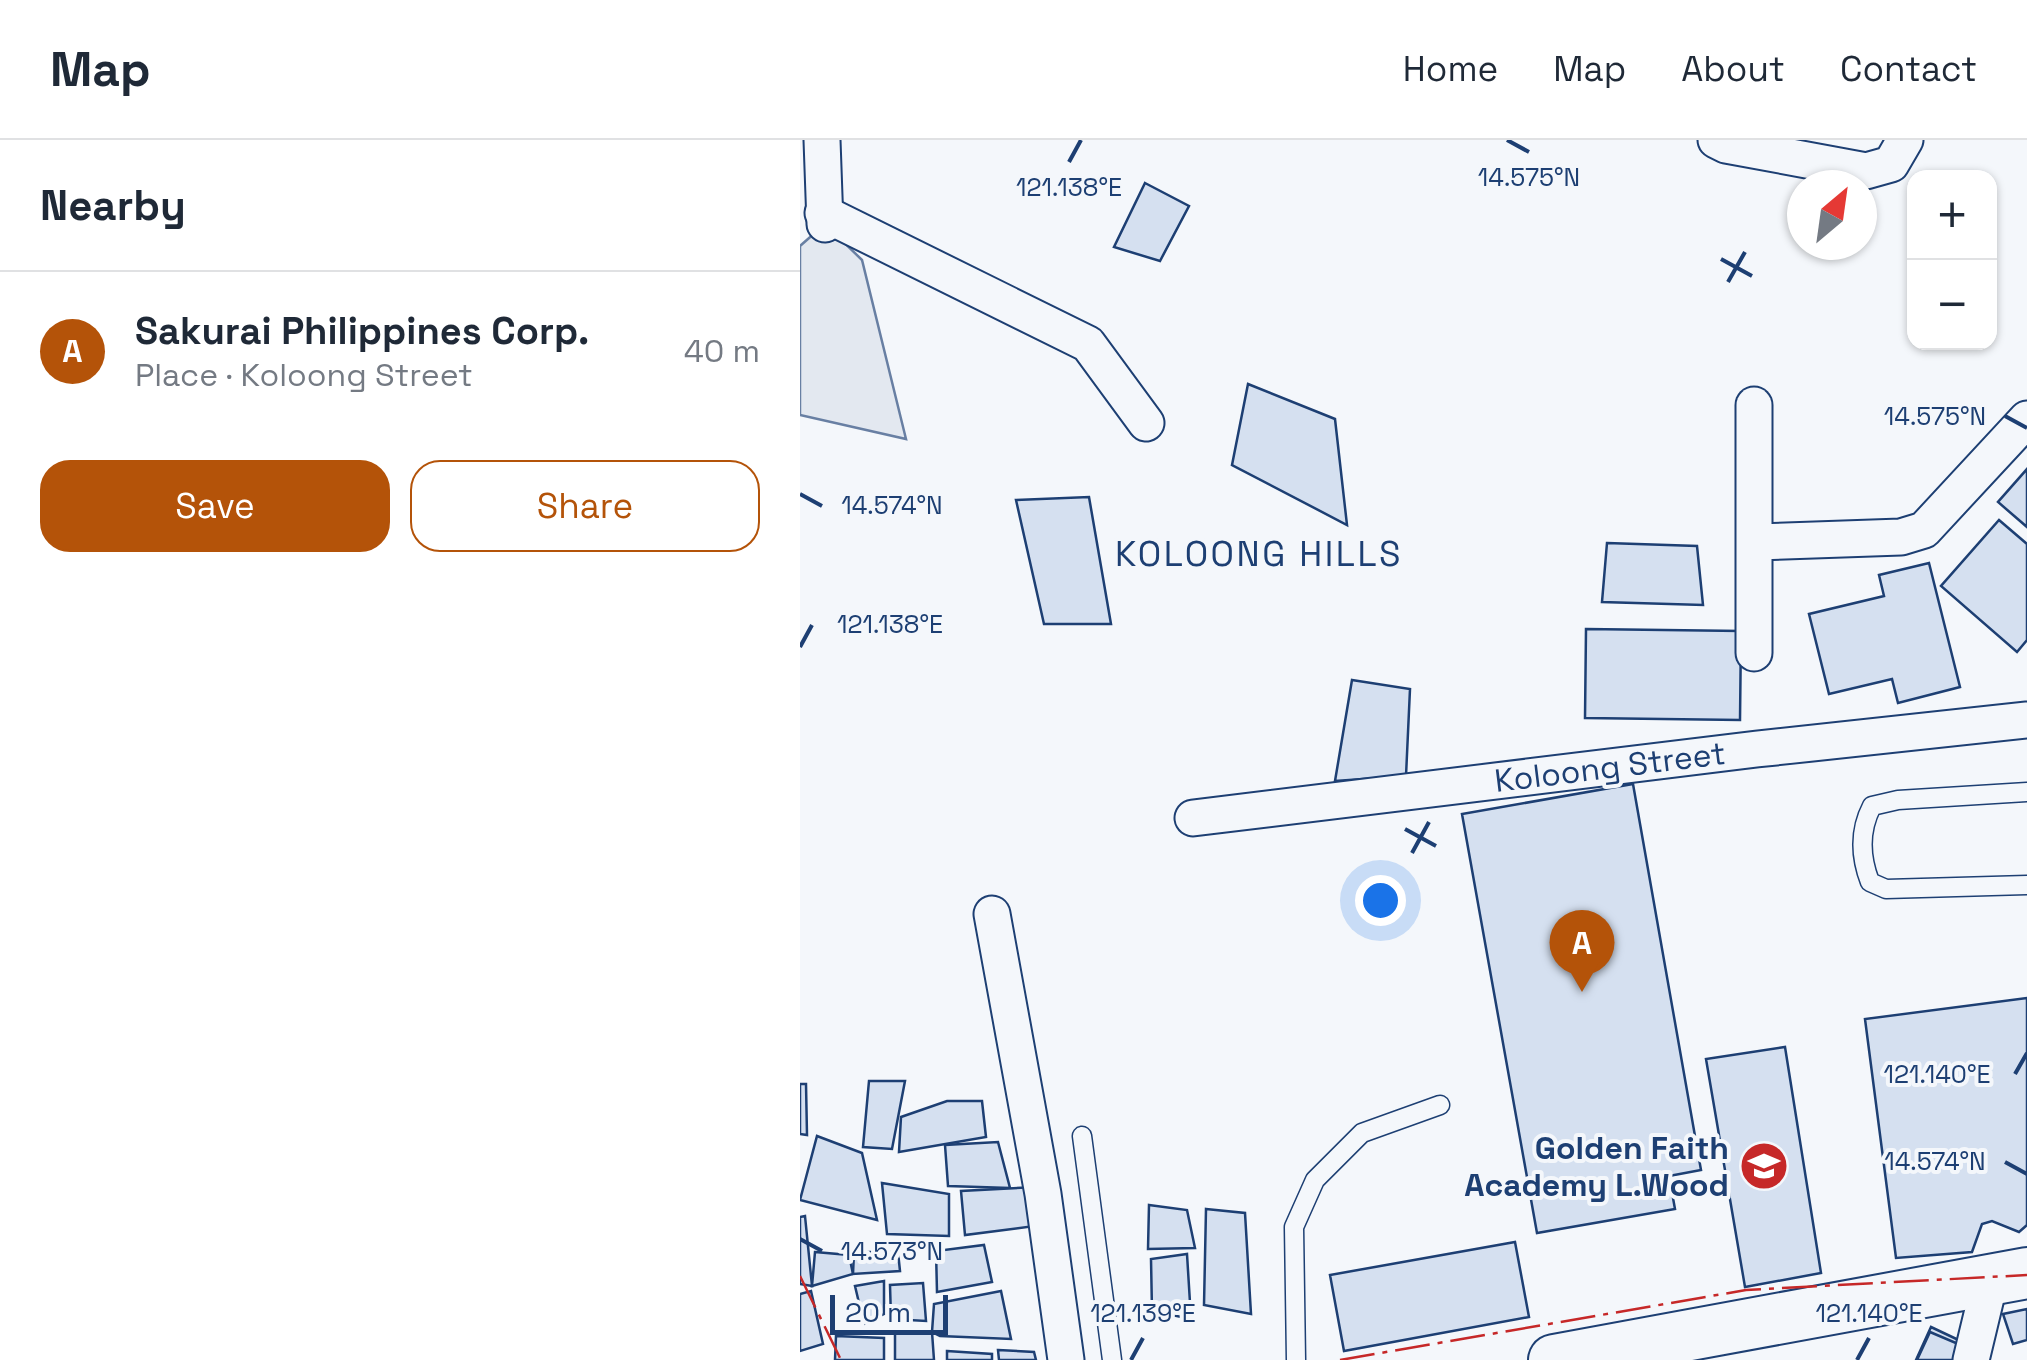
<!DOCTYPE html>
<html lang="en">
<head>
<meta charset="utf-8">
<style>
	body { margin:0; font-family:"Space Grotesk",sans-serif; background:#f2f2f3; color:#1f2937 }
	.controls { position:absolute; right:30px; top:30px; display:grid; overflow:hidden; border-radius:20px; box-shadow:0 2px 8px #0004 }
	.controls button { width:90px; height:90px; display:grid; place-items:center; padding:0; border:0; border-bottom:2px solid #e0e1e3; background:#fff; color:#1f2937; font:50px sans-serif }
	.compass { position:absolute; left:987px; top:30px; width:90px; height:90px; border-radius:50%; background:#fff; box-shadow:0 2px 8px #0004; rotate:29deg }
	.scale { position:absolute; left:30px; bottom:25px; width:118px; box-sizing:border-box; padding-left:10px; border:5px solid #1d3f73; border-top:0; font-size:28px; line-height:35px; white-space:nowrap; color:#1d3f73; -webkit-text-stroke:8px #f4f7fb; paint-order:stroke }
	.you { position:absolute; left:580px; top:760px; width:35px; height:35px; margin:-25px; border:8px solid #fff; border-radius:50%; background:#1a73e8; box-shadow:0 0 0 15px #1a73e833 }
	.badge { display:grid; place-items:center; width:65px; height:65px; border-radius:50%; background:#b45309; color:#fff; font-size:32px; font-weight:700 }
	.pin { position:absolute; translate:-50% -82px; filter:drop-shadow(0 2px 5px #0008) }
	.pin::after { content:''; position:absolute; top:52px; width:35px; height:30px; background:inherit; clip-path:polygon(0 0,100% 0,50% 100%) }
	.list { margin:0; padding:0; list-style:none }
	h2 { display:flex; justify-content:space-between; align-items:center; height:130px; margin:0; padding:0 40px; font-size:42px }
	h2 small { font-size:32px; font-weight:400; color:#747a83 }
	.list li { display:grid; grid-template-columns:65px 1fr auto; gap:30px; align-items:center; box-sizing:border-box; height:160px; padding:0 40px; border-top:2px solid #e0e1e3 }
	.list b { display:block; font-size:38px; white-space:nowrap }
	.list p { margin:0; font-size:32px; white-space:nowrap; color:#747a83 }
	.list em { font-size:32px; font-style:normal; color:#747a83 }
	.actions { display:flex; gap:20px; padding:30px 40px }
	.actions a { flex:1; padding:22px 0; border:2px solid #b45309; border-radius:30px; text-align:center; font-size:35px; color:#b45309 }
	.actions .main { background:#b45309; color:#fff }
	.map { position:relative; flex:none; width:1227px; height:1220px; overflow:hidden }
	header { display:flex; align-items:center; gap:60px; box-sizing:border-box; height:140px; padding:0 50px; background:#fff; border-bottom:2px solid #e0e1e3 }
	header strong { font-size:48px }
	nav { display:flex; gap:55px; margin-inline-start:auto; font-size:35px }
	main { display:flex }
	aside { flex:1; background:#fff }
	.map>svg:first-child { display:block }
	.parking { fill:#e3e8f0; stroke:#687fa3; stroke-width:2.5 }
	.building { fill:#d5e0f0; stroke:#1d3f73; stroke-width:2.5 }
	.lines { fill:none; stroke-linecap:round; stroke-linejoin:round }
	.service-casing { stroke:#1d3f73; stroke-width:21 }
	.minor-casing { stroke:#1d3f73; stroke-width:39 }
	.secondary-casing { stroke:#1d3f73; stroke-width:54 }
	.service { stroke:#f4f7fb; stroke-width:18 }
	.minor { stroke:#f4f7fb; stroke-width:35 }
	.secondary { stroke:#f4f7fb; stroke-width:50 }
	.power { stroke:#c62828; stroke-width:2.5; stroke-dasharray:35 8 5 8; stroke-linecap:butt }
	.ticks { fill:none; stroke:#1d3f73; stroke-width:4 }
	.labels { text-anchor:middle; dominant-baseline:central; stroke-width:8; stroke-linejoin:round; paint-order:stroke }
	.street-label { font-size:32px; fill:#1d3f73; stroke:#f4f7fb }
	.poi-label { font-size:32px; font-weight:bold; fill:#1d3f73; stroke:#f4f7fb; text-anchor:end }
	.neighbourhood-label { font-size:35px; letter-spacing:2.5px; fill:#1d3f73; stroke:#f4f7fb }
	.ticks-label { font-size:25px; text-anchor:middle; fill:#1d3f73; stroke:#f4f7fb; stroke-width:8; stroke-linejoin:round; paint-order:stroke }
</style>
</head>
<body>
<header>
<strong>Map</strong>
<nav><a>Home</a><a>Map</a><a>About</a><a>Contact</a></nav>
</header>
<main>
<aside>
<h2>Nearby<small></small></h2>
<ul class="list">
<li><span class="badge">A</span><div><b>Sakurai Philippines Corp.</b><p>Place · Koloong Street</p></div><em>40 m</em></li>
</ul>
<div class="actions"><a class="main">Save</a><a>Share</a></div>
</aside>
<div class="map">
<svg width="1227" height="1220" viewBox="0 0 1227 1220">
	<rect width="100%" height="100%" fill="#f4f7fb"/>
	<path class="parking" d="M25 84 62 120 106 299 0 275V106Z"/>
	<g class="building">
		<path d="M345 43 389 66 360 121 314 107Z"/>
		<path d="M448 244 535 279 547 385 432 325Z"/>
		<path d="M1227 329V387L1198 362Z"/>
		<path d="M289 357 311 484H244L216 360Z"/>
		<path d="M1199 380 1227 404V500L1217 512 1141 446Z"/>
		<path d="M807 403 897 406 903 465 802 462Z"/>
		<path d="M1129 423 1160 547 1098 563 1092 539 1029 554 1009 474 1084 456 1079 435Z"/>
		<path d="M786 489 941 491 940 580 785 578Z"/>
		<path d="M552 540 610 549 606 636 535 641Z"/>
		<path d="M833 644 901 1030 869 1036 875 1069 737 1093 662 674Z"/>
		<path d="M1227 858V1085L1219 1092 1192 1081 1182 1084 1172 1112 1096 1118 1065 879Z"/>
		<path d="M985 907 1021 1133 945 1147 906 919Z"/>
		<path d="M69 941H105L92 1009 63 1007Z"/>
		<path d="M0 944H6L7 995 0 994Z"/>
		<path d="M147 961H182L186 997 99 1012 101 977Z"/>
		<path d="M17 996 62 1013 77 1080 0 1060Z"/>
		<path d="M198 1002 210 1048 148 1046 145 1005Z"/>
		<path d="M82 1043 149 1054V1096L87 1094Z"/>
		<path d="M235 1047V1086L165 1095 161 1051Z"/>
		<path d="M349 1065 387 1070 395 1108 348 1109Z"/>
		<path d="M406 1069 445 1073 451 1174 404 1165Z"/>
		<path d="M5 1076 12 1146 0 1144V1077Z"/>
		<path d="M715 1102 729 1177 544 1211 530 1135Z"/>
		<path d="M184 1105 192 1142 137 1152 136 1111Z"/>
		<path d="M15 1112 49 1115 53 1134 12 1146Z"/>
		<path d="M54 1112H98L100 1131 53 1134Z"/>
		<path d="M387 1114 391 1179 352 1171 351 1119Z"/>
		<path d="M84 1141V1174L64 1184 55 1146Z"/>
		<path d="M123 1143 126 1181 91 1179 90 1145Z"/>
		<path d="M11 1151 23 1204 0 1211V1154Z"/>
		<path d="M201 1151 211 1199 140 1196 132 1192 134 1164Z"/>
		<path d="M1227 1169V1200L1213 1204 1203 1174Z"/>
		<path d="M1131 1187 1167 1204 1161 1220H1116Z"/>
		<path d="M132 1192 134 1220H95V1193Z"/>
		<path d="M1130 1192 1163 1206 1159 1220H1117Z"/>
		<path d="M36 1196 84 1198V1220H35Z"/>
		<path d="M198 1210 234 1212 236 1220H199Z"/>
		<path d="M147 1211 192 1214V1220H147Z"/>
	</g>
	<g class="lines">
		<g class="service-casing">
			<g id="service">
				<path d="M1227 652 1098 660 1072 666C1059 691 1060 716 1070 742L1086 749 1227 745"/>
				<path d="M282 996 312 1220"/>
				<path d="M496 1220 494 1087 515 1040 562 993 640 965"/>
			</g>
		</g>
		<g class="minor-casing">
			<g id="minor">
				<path d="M22 0 25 84"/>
				<path d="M916 0 926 5 1066 31 1091 24 1105 0"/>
				<path d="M23 73 288 204 346 283"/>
				<path d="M954 265V513"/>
				<path d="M956 402 1101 397 1124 390 1227 279"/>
				<path d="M393 678 957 609 1227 580"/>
				<path d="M192 774 243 1054 266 1220"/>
				<path d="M1171 1220 1190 1141"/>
			</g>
		</g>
		<g class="secondary-casing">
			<path id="secondary" d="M754 1220 1227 1133"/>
		</g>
		<use href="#service" class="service"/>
		<use href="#minor" class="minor"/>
		<use href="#secondary" class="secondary"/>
		<g class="power">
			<path d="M0 1136 41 1220"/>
			<path d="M540 1220 946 1150 1227 1135"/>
		</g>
	</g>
	<path class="ticks" d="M707 0 729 12M269 22 281 0M921 119 952 136M928 142 945 112M1205 276 1227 288M0 354 22 366M0 507 12 485M605 689 636 706M612 713 629 682M1215 934 1227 913M1205 1022 1227 1034M0 1099 22 1111M331 1220 343 1198M1057 1220 1069 1198"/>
	<defs>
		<g id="school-disc" transform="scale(2.5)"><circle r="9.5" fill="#c62828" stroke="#f4f7fb"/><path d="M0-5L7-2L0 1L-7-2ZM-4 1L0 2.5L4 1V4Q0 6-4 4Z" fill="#fff"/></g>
	</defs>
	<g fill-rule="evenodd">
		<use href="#school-disc" x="964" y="1026"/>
	</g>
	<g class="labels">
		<g class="street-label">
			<text transform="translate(810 627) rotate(-7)">Koloong Street</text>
		</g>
		<g class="poi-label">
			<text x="929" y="1008">Golden Faith<tspan x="929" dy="37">Academy L.Wood</tspan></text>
		</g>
		<g class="neighbourhood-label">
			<text x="459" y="414">KOLOONG HILLS</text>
		</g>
	</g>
	<g class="ticks-label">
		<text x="729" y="46">14.575°N</text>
		<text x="269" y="56">121.138°E</text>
		<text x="1135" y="285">14.575°N</text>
		<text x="92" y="374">14.574°N</text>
		<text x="90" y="493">121.138°E</text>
		<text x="1137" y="943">121.140°E</text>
		<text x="1135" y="1030">14.574°N</text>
		<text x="92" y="1120">14.573°N</text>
		<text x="343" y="1182">121.139°E</text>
		<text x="1069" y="1182">121.140°E</text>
	</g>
</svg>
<div class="controls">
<button>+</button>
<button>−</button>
</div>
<svg class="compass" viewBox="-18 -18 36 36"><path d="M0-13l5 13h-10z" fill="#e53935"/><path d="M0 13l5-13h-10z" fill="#747a83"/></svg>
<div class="scale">20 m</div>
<div class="you"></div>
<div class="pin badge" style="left:782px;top:852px">A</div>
</div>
</main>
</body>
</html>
